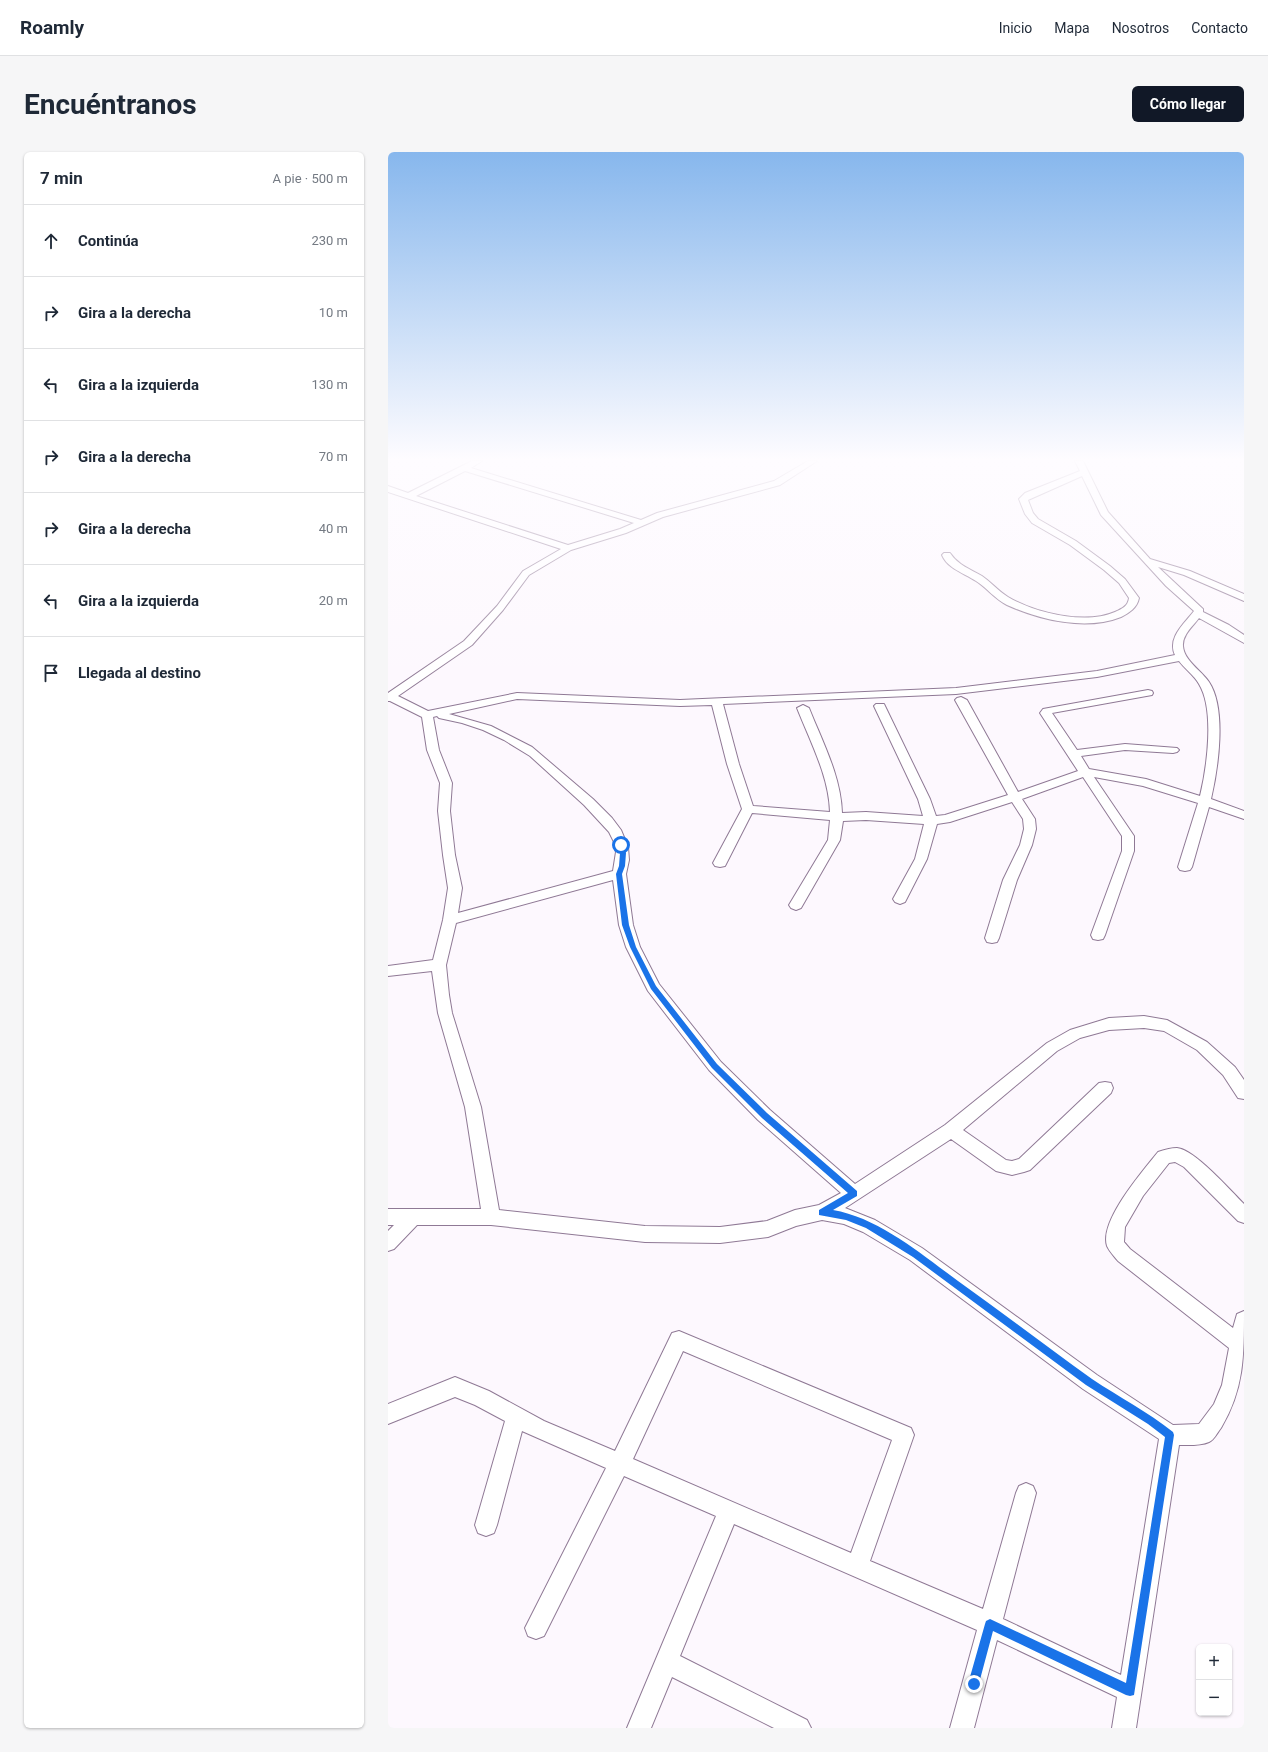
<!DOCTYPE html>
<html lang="es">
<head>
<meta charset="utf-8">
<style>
	body { margin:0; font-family:Roboto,sans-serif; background:#f6f6f7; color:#1f2937 }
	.controls { position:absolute; right:12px; bottom:12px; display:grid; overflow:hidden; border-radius:6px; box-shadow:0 1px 3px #0004 }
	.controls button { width:36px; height:36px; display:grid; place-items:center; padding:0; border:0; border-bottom:1px solid #e0e1e3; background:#fff; color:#1f2937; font:20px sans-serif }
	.stop { position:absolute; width:12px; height:12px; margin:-9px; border:3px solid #1a73e8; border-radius:50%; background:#fff }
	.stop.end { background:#1a73e8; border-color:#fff; box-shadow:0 1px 4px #0008 }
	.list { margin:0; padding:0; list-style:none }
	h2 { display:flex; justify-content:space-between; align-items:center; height:52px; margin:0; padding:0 16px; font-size:17px }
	h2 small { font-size:13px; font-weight:400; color:#747a83 }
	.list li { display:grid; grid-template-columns:26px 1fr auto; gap:12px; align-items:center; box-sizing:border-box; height:72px; padding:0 16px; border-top:1px solid #e0e1e3 }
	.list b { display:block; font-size:15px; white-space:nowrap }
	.list em { font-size:13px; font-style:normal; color:#747a83 }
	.icon { flex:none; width:22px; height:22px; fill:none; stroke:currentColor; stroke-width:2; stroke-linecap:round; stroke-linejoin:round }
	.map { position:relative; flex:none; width:856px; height:1576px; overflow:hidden; border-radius:6px }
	header { display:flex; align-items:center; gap:24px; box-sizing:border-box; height:56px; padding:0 20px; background:#fff; border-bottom:1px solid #e0e1e3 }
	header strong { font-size:19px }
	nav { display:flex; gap:22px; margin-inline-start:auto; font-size:14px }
	.intro { display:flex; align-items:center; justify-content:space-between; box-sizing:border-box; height:96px; padding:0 24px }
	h1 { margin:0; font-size:28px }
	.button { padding:10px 18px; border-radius:6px; background:#111827; color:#fff; font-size:14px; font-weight:700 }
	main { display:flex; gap:24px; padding:0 24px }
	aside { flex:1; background:#fff; border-radius:6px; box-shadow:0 1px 3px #0004 }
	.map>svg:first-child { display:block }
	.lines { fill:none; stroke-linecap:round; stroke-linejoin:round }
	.minor-casing { stroke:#8f7995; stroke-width:2 }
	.minor { fill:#fff; fill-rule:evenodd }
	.route { fill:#1a73e8 }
</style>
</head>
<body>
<header>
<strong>Roamly</strong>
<nav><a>Inicio</a><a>Mapa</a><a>Nosotros</a><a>Contacto</a></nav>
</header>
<div class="intro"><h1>Encuéntranos</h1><a class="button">Cómo llegar</a></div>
<main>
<aside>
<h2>7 min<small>A pie · 500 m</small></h2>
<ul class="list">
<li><svg class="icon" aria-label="ahead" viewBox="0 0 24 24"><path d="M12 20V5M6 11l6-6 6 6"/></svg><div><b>Continúa</b></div><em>230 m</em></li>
<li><svg class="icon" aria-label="right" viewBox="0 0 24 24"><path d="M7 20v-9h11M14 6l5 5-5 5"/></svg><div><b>Gira a la derecha</b></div><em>10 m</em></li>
<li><svg class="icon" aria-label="left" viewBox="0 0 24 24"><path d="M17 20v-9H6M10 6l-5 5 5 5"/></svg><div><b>Gira a la izquierda</b></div><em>130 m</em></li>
<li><svg class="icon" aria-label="right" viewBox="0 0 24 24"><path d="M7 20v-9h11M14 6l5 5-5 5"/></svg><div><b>Gira a la derecha</b></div><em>70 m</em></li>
<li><svg class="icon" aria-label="right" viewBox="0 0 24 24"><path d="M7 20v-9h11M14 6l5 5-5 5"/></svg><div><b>Gira a la derecha</b></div><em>40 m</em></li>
<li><svg class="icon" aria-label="left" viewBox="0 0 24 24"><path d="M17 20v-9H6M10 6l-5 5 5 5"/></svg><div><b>Gira a la izquierda</b></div><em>20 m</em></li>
<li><svg class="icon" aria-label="arrive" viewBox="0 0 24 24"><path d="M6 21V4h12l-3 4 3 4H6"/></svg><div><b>Llegada al destino</b></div></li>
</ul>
</aside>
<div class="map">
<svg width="856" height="1576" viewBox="0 0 856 1576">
	<rect width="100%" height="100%" fill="#fdf8fe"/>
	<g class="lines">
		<g class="minor-casing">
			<path id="minor" d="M84 309H94L83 316 253 368 269 361 386 329 420 309H429L392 333 275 365 238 381 183 398 141 423 115 458 84 493 10 544 40 559 129 541 292 548 568 536 709 519 787 503C779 486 796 472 806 459L778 434 713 363 694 324 640 348 645 361 650 367 688 389 722 414 737 427 751 446C749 456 741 461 733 465 698 479 652 468 619 453 607 447 599 436 588 429 576 421 560 417 554 403L556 401H562C570 413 582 417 594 424 603 430 610 439 620 445 647 461 697 473 727 460 734 457 740 454 741 446L731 431 716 418 682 393 644 371 637 362 631 347 637 341 692 319 687 309H695L720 360 762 407 802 419 856 442V449L796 423 770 415 815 457V460L841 473 856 483V491L811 466C805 474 794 483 795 494 796 509 814 519 821 530 839 557 830 617 823 647L856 659V667L821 655 804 715 802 718 797 719 792 718 790 715 810 651 755 634 706 625 746 684V699L717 783 715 787 710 788 705 787 703 783 734 699V684L695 625 634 647 647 667 648 677 644 693 629 728 611 786 609 790 604 791 599 790 597 786 615 728 632 693 636 677 635 667 624 650 562 670 549 672 539 707 517 750 512 752 507 750 505 747 527 707 536 672 478 668 455 669 452 688 413 756 408 758 403 756 401 753 440 688 442 668 364 661 337 714 332 715 327 714 325 711 354 657 339 612 324 553 292 554 129 547 61 562 103 574 144 595 205 647 224 666 233 678 240 695 241 708 238 722 245 773 252 795 271 832 333 910 382 958 467 1032 557 973 659 891 682 878 721 866 756 864 779 868 819 890 847 915 856 928V947L850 946 835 923 809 898 776 879 756 876 721 878 692 886 669 899 575 978 618 1008 624 1009 631 1007 711 931 717 930 723 931 725 936 723 941 642 1018 636 1020 624 1023 608 1019 563 987 457 1056 487 1068 534 1096 709 1223 785 1273 811 1272 826 1252 834 1233 841 1196 730 1109C726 1104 721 1099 719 1094 711 1069 755 1019 770 1000 776 998 783 996 789 996 806 997 843 1039 856 1052V1071L850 1069 796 1015 787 1010 781 1011 755 1044 737 1075 736 1090 742 1097 845 1176 849 1162 856 1159C856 1205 856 1237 833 1276 829 1281 826 1288 821 1290 812 1294 800 1293 791 1293L748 1576H724L729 1545 609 1488 586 1576H562L589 1478 346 1372 292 1504 419 1568 423 1576H386L284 1525 263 1576H239L328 1364 236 1324 156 1484 148 1487 140 1484 137 1476 218 1316 134 1279 109 1373 106 1381 98 1384 90 1381 87 1373 117 1269 87 1253 67 1245 0 1272V1252L67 1225 101 1239 156 1269 227 1299 284 1181 291 1179 523 1276 526 1283 482 1409 595 1457 628 1341 631 1334 638 1331 645 1334 648 1341 615 1467 733 1523 771 1287 695 1237 522 1108 475 1080 456 1072 434 1068 408 1074 380 1085 332 1091 257 1090 103 1073H29L6 1097 0 1099V1079L6 1073H0V1057H93L77 955 50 861 44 819 0 824V814L45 808 55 768 60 736 55 703 50 659 52 631 39 598 34 565 2 549H0V541L76 489 109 454 135 419 173 397 0 340V334L20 341ZM77 319 246 371 232 377 180 393 28 344ZM791 509C797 517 806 523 811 532 827 558 819 615 812 644L758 627 701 617 693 604 737 598 785 601 789 600 791 598 789 596 737 592 689 598 664 561 764 543 765 541 764 539 760 538 655 557 652 561 690 619 630 640 579 548 573 545 569 546 567 548 620 643 557 663 548 664 542 647 496 552H488L486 554 530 647 535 664 478 660 454 661C453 624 434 589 421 556L415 553 409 556C422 589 441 624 442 660L365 654 351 612 335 552 568 542 709 525ZM49 564 51 566 74 571 95 578 116 588 142 604 196 653 221 680 226 690 228 700 225 719 70 761 74 736 67 703 62 659 64 631 51 598 45 565ZM225 728 231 773 238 795 260 839 321 918 370 968 453 1041 431 1053 407 1058 379 1069 332 1075 257 1074 111 1058 93 955 64 861 61 843 58 813 68 771ZM295 1199 504 1288 463 1401 245 1307Z"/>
		</g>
		<use href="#minor" class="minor"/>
	</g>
	<linearGradient id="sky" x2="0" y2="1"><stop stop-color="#87b7ed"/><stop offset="0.58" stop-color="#fefcff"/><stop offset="1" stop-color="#fefcff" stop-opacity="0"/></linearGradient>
	<rect width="856" height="530" fill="url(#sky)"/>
	<path class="route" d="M233 691 236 693 238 701 237 714 234 722 241 773 248 795 268 834 329 912 379 961 469 1039V1044L445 1058C491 1066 533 1102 570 1129 615 1161 659 1195 704 1227 731 1245 760 1260 785 1280L786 1283 746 1543 742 1544 738 1543 605 1479 590 1535 586 1537 582 1535 580 1532 597 1472 598 1469 602 1467 738 1531 777 1285 760 1272 698 1233 525 1105 478 1076 458 1068 431 1063V1058L460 1041 374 966 324 916 263 837 242 795 234 773 228 722 231 714 232 701 230 693Z"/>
</svg>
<div class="controls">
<button>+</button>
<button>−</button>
</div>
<div class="stop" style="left:233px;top:693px"></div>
<div class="stop end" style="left:586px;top:1532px"></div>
</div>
</main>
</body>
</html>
